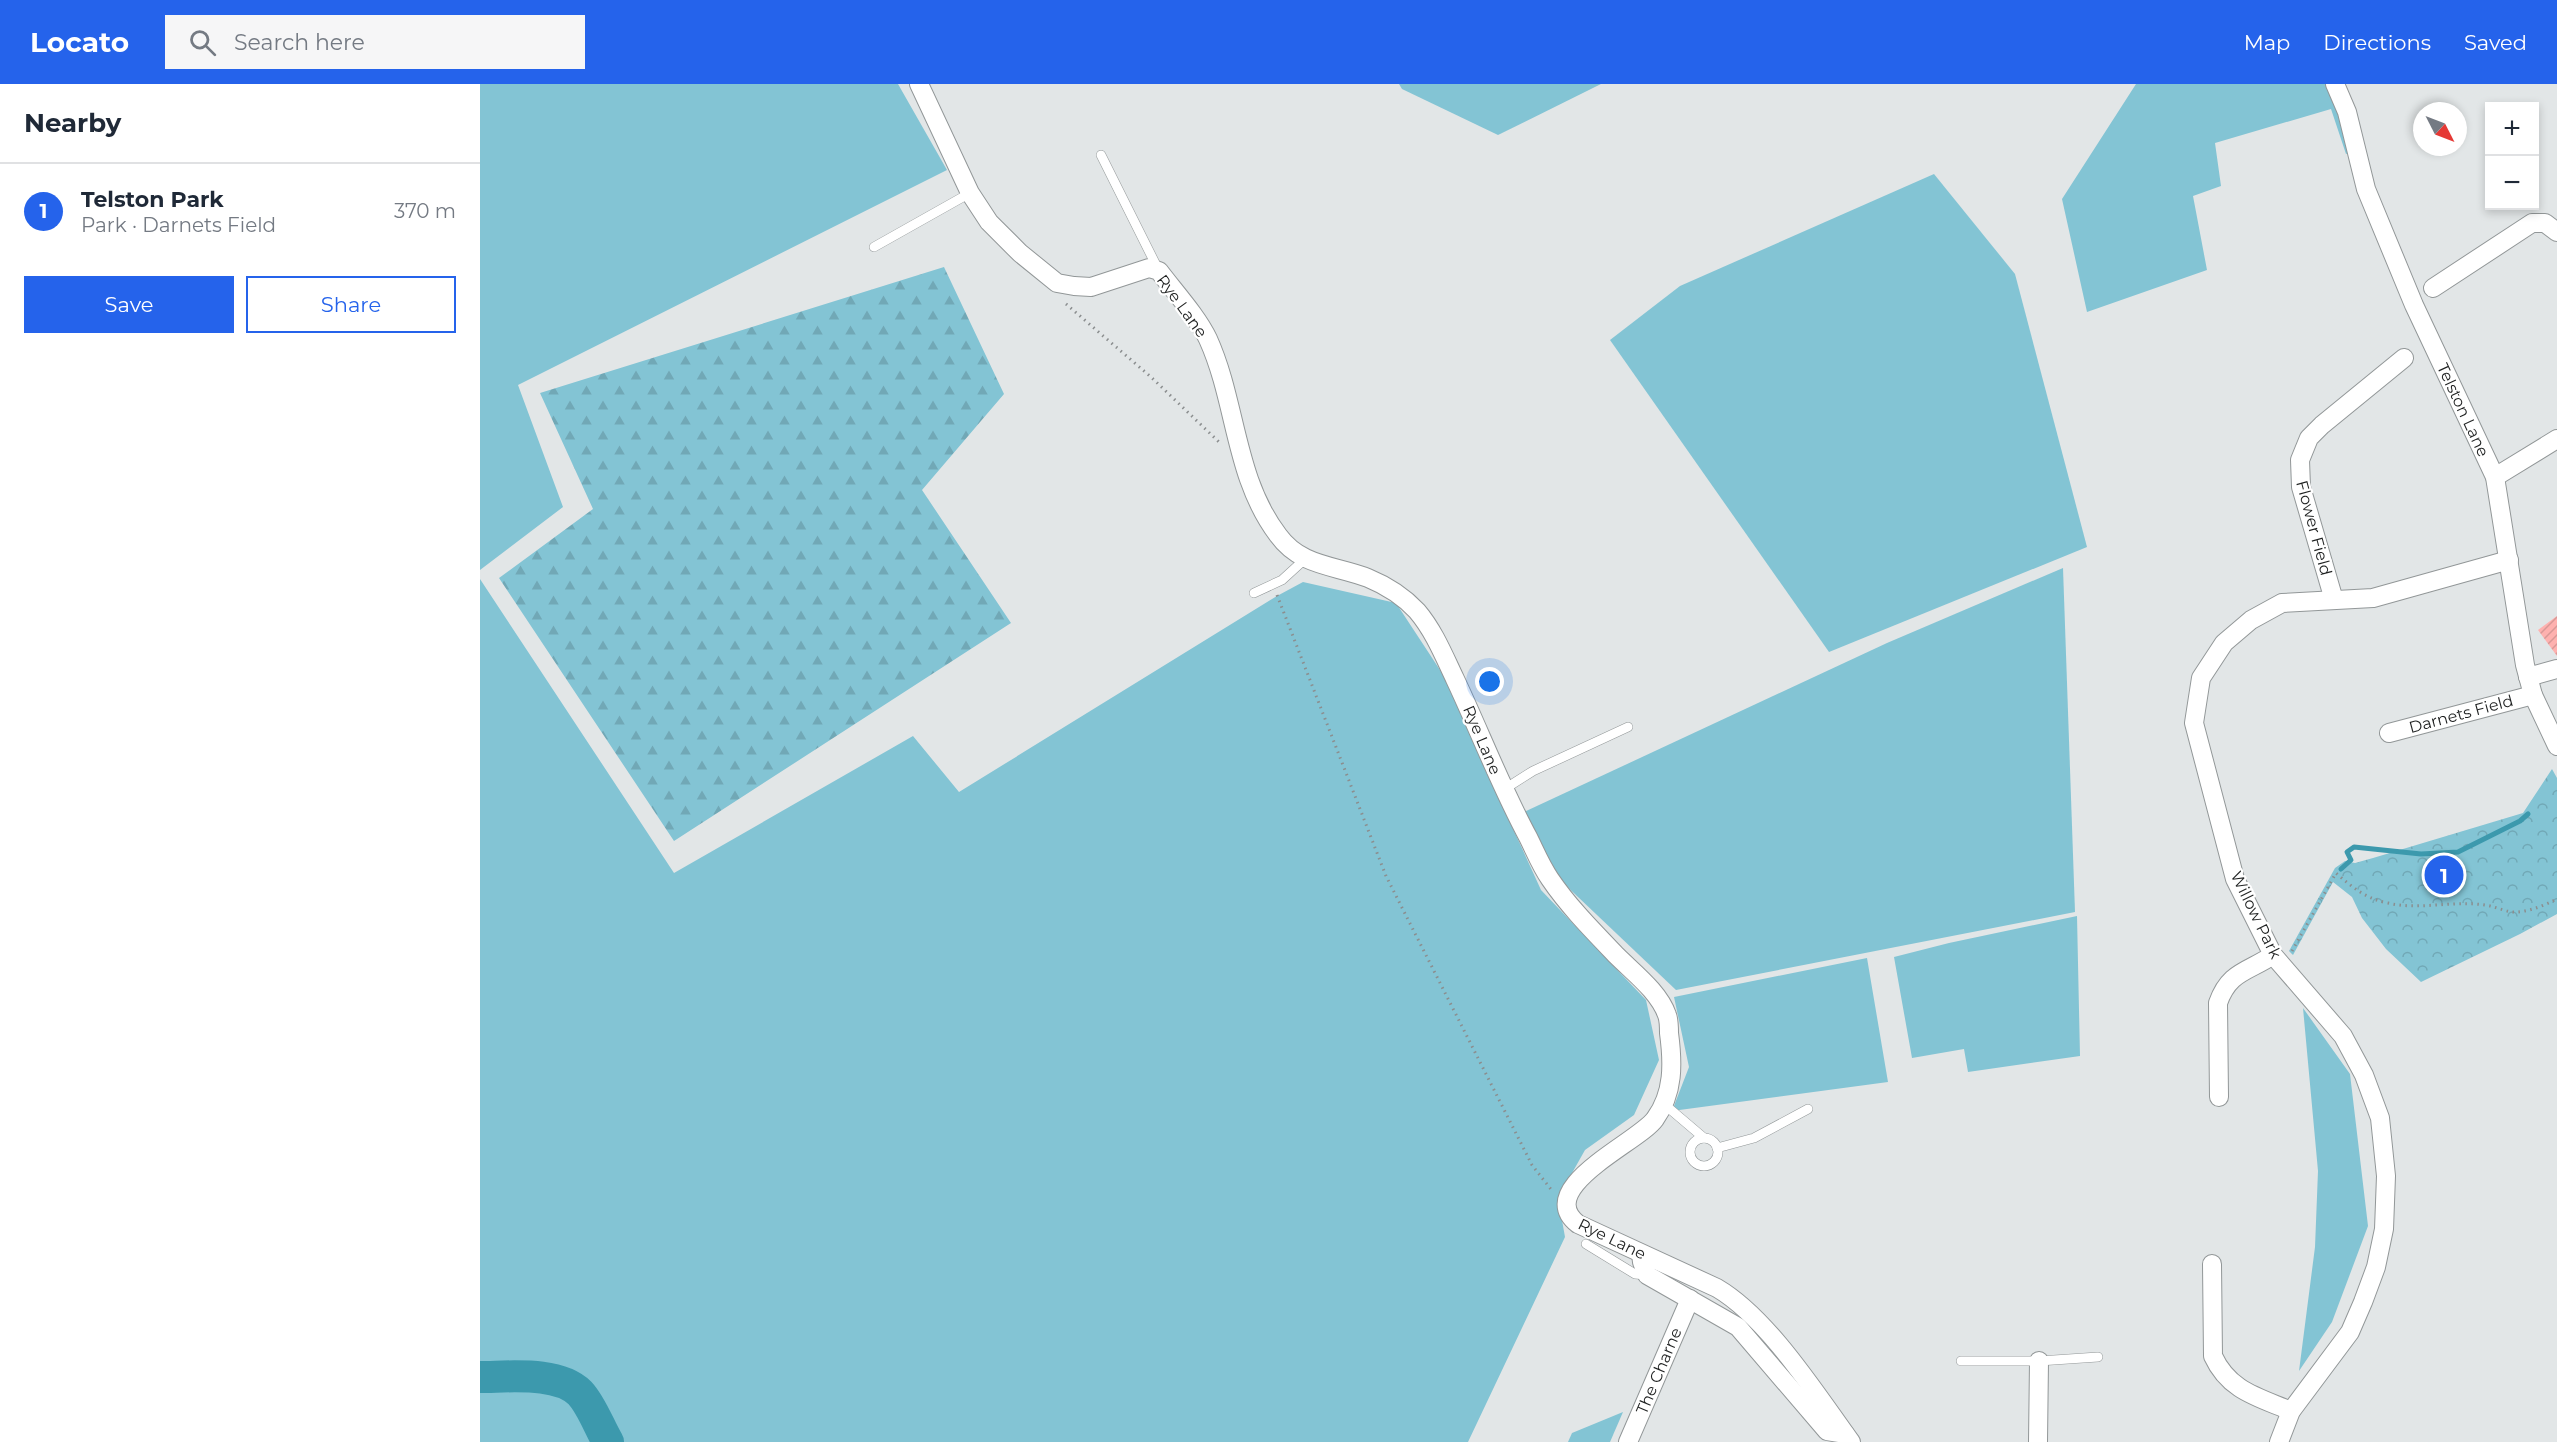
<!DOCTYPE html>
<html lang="en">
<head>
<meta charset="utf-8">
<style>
	body { margin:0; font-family:Montserrat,sans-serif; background:#f6f6f7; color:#1f2937 }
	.controls { position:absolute; right:18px; top:18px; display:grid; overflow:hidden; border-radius:0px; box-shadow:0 3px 9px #0003 }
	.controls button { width:54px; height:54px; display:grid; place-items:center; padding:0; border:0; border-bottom:2px solid #e0e1e3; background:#fff; color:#1f2937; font:30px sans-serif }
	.compass { position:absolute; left:1933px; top:18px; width:54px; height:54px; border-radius:50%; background:#fff; box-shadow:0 3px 9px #0003; rotate:132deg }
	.you { position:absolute; left:1010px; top:598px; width:21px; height:21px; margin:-15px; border:4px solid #fff; border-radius:50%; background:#1a73e8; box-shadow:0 0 0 9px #1a73e833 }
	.badge { display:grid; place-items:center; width:39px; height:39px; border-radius:50%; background:#2563eb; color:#fff; font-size:20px; font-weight:700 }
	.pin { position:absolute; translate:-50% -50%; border:3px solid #fff; box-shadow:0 2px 6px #0006 }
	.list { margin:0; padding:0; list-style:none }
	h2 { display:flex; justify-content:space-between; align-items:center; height:78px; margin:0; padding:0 24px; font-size:26px }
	h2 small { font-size:20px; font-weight:400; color:#747a83 }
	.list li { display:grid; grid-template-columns:39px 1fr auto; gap:18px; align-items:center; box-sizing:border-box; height:96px; padding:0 24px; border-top:2px solid #e0e1e3 }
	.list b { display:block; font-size:22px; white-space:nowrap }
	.list p { margin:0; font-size:20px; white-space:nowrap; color:#747a83 }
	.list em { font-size:20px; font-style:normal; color:#747a83 }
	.actions { display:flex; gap:12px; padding:18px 24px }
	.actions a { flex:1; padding:14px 0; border:2px solid #2563eb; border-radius:0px; text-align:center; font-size:21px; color:#2563eb }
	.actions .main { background:#2563eb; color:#fff }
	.icon { flex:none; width:33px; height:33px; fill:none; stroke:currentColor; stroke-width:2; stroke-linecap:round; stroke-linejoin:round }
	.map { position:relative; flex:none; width:2077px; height:1358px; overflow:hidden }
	header { display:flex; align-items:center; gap:36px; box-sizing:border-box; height:84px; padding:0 30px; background:#2563eb; color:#fff }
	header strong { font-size:28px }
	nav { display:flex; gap:33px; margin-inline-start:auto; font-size:21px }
	.search { width:420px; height:54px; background:#f6f6f7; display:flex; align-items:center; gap:15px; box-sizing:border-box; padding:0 21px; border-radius:0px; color:#747a83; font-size:22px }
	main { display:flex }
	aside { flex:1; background:#fff }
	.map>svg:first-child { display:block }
	.green { fill:#83c4d4 }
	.forest { fill:url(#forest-firs) }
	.park { fill:url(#park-crowns) }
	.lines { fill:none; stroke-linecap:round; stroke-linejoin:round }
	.stream { stroke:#3c99ad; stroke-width:5 }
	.river { stroke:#3c99ad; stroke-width:32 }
	.building { fill:url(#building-hatch) }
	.lane-casing { stroke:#929798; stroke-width:10 }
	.street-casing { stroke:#929798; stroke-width:20 }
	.path { stroke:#8b8e8f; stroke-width:3; stroke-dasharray:1.5 4.5; stroke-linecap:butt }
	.lane { stroke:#fff; stroke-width:9 }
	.street { stroke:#fff; stroke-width:18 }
	.labels { text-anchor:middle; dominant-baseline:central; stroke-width:4.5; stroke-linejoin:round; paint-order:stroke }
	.street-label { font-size:16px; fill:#1e2020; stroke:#fff }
</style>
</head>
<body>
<header>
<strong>Locato</strong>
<div class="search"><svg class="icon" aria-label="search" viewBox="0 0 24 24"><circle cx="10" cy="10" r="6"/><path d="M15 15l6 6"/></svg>Search here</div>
<nav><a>Map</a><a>Directions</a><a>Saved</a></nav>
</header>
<main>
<aside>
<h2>Nearby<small></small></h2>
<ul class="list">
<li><span class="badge">1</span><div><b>Telston Park</b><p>Park · Darnets Field</p></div><em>370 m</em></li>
</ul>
<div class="actions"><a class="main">Save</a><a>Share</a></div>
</aside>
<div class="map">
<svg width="2077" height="1358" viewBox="0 0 2077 1358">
	<defs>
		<pattern id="forest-firs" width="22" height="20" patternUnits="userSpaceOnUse" patternTransform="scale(1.5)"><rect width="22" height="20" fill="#83c4d4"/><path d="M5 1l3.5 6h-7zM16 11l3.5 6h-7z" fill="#71a8b6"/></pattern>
		<pattern id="park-crowns" width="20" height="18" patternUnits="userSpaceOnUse" patternTransform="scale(1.5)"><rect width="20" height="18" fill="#83c4d4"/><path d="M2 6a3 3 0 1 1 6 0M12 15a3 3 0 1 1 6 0" fill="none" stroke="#71a8b6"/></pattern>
		<pattern id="building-hatch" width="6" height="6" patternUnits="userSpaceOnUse" patternTransform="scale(1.5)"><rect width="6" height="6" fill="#feb1af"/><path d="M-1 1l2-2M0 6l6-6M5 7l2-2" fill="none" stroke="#d99896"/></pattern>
	</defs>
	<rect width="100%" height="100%" fill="#e2e6e7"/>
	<g class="green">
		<path d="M0 0H418L467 86 38 301 83 423 0 486Z"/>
		<path d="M919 0H1121L1018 51 922 5Z"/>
		<path d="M1656 0H1851L1875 67 1866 70 1851 25 1735 59 1741 102 1713 112 1727 186 1607 228 1582 115Z"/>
		<path d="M1454 90 1535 190 1607 463 1349 568 1130 256 1200 202Z"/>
		<path d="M1583 484 1595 828 1196 906 1078 794 1044 728 1407 559Z"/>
		<path d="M0 495 194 789 433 652 479 708 797 512 823 498 916 519 962 589 1061 806 1166 916 1179 976 1154 1031 1105 1066 1078 1114 1085 1153 988 1358H0Z"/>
		<path d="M1597 832 1600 972 1488 988 1484 965 1432 974 1414 873 1469 859Z"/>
		<path d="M1387 874 1408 998 1192 1027 1209 983 1194 913Z"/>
		<path d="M1823 924 1870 990 1888 1142 1852 1238 1819 1287 1835 1163 1838 1087Z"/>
		<path d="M1143 1328 1130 1358H1088L1092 1349Z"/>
	</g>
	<path class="forest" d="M464 183 524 310 442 406 531 539 194 757 19 494 113 425 60 309Z"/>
	<path class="park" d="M2072 685 2077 694V830L2040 850 1941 898 1906 865 1882 834 1872 813 1853 798 1813 871 1809 867 1855 784 1865 777 1875 779 1893 774 2043 729Z"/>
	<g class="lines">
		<path class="stream" d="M1861 785 1871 776 1867 768 1874 763 1941 770 1978 768 2040 737 2048 730"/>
		<path class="river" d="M0 1293C29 1293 78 1287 100 1309 112 1322 119 1343 128 1358"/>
	</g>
	<path class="building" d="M2077 532V572L2058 546Z"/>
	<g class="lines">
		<g class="lane-casing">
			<g id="lane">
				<path d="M621 71 678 185"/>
				<path d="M394 163 490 109"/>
				<path d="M774 509 802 496 825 475"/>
				<path d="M1023 706 1053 687 1148 643"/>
				<path d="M1184 1020 1224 1054"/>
				<circle cx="1224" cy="1068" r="14"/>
				<path d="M1237 1064 1274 1054 1328 1025"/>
				<path d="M1106 1160 1155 1190 1167 1191"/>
				<path d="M1481 1277H1559L1618 1273"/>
			</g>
		</g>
		<g class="street-casing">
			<g id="street">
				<path d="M439 0 490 109 509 138 540 169 577 199 594 202 611 203 669 184 679 187C694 207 717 232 728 255 757 319 754 393 798 451 821 483 855 481 888 494 905 501 924 513 937 527 954 547 964 572 975 595 1000 648 1020 701 1048 753 1055 767 1061 782 1070 795 1089 823 1114 848 1137 872 1154 889 1179 908 1187 931 1189 936 1189 944 1189 949 1193 979 1194 1009 1175 1035 1159 1058 1052 1104 1098 1140L1237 1204C1288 1234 1336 1310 1371 1358"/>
				<path d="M1855 0 1867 28 1886 105 1934 221 2015 393 2045 581 2053 611 2077 662"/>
				<path d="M1953 204 2052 139H2065L2077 148"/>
				<path d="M2015 393 2077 355"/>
				<path d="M1854 516 1821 403 1820 376 1829 354 1842 341 1924 274"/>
				<path d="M2048 593 2077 585"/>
				<path d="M1909 649 2053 611"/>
				<path d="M1739 1013 1738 919C1749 887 1768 888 1793 871"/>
				<path d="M1161 1170 1162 1178 1167 1191 1258 1243 1347 1347 1365 1350"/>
				<path d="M1732 1180 1733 1272C1749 1307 1778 1313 1811 1327"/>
				<path d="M1148 1358 1210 1215"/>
				<path d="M1558 1358 1559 1277"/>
				<path d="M1799 1358 1811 1327 1870 1248 1883 1218 1896 1183 1904 1145 1906 1092 1900 1034 1884 991 1863 952 1793 871 1755 795 1714 639 1721 594 1744 559 1771 536 1802 519 1893 514 2029 476"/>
			</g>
		</g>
		<g class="path">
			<path d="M586 220 671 293 739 358"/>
			<path d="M797 511 906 792 1052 1081 1073 1108"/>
			<path d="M1812 867 1856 789C1872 803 1886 815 1908 819 1941 827 1976 815 2010 822 2019 824 2029 829 2037 828 2051 827 2065 821 2077 815"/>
		</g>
		<use href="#lane" class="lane"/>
		<use href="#street" class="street"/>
	</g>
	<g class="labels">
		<g class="street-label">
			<text transform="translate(702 222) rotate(54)">Rye Lane</text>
			<text transform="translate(1983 326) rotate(65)">Telston Lane</text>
			<text transform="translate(1834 444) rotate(75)">Flower Field</text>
			<text transform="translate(1981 630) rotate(-15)">Darnets Field</text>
			<text transform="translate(1002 656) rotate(67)">Rye Lane</text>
			<text transform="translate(1776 831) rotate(64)">Willow Park</text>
			<text transform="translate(1132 1155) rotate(26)">Rye Lane</text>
			<text transform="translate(1179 1287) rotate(-67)">The Charne</text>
		</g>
	</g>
</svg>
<div class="controls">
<button>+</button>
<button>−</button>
</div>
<svg class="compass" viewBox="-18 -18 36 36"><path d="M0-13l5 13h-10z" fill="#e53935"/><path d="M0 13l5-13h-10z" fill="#747a83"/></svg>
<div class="you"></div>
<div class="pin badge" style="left:1964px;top:791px">1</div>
</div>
</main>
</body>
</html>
